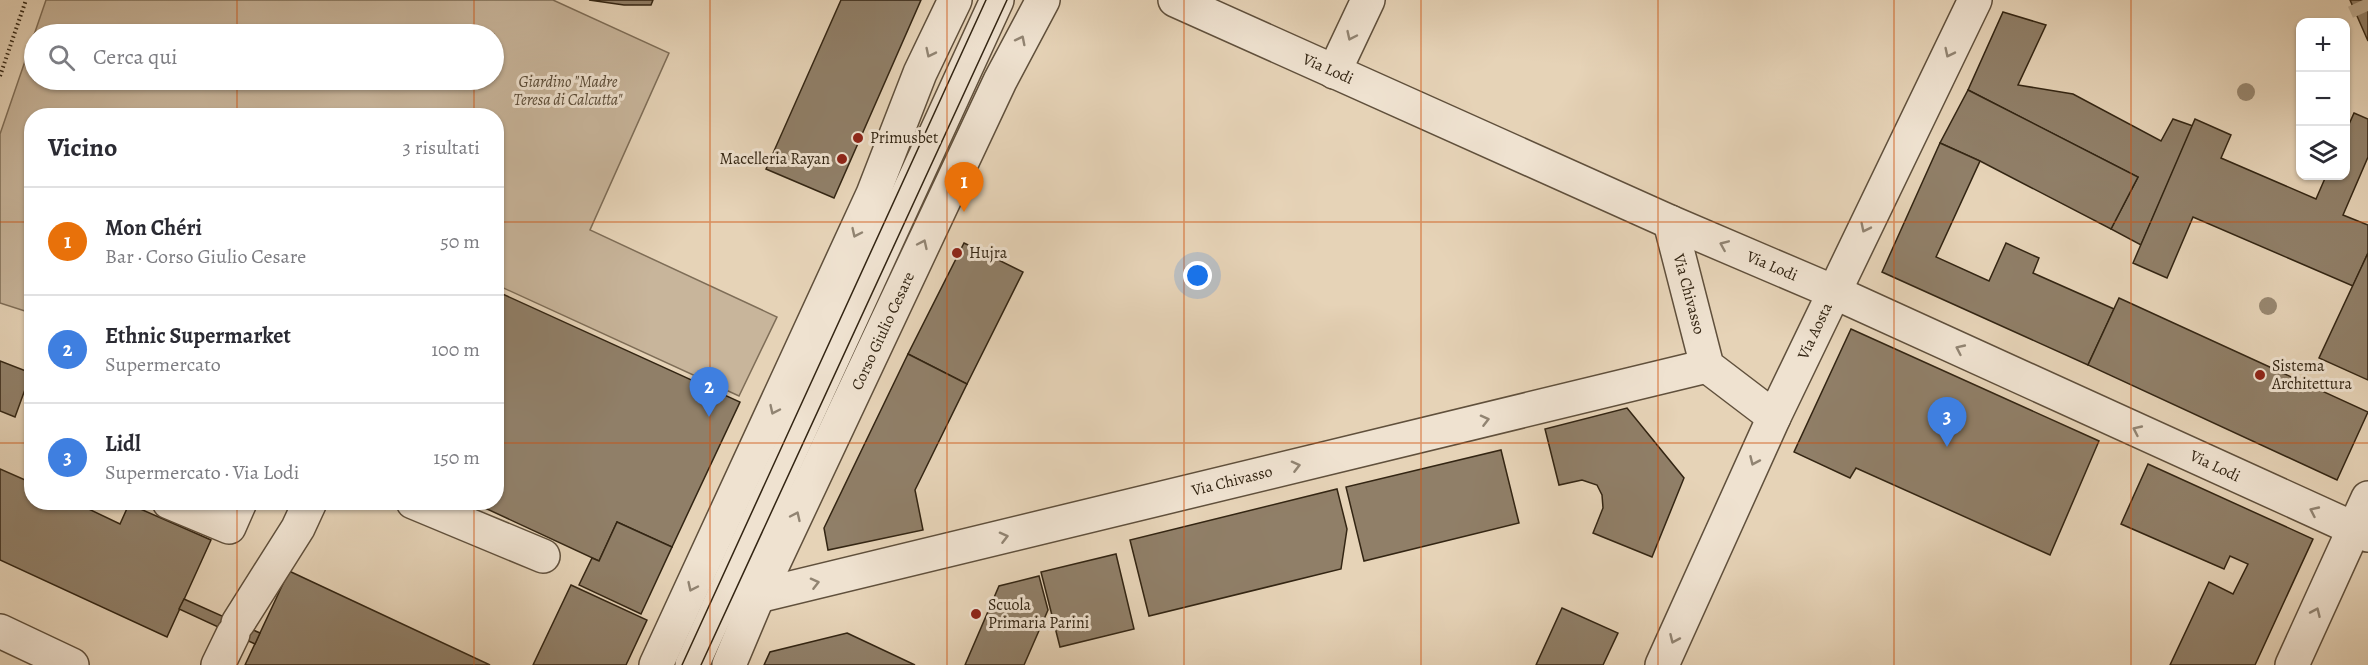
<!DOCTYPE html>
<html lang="it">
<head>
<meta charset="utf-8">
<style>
	body { margin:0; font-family:Alegreya,serif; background:#f7f7f7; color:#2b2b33 }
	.controls { position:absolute; right:18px; top:18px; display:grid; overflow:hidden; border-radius:12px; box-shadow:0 2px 4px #0004 }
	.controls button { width:54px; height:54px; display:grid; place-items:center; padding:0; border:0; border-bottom:2px solid #e1e1e2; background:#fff; color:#2b2b33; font:30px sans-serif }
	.you { position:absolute; left:1198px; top:276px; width:21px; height:21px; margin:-15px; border:4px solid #fff; border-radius:50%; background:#1a73e8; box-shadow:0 0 0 9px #1a73e833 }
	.badge { display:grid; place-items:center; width:39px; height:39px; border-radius:50%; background:#8f2418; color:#fff; font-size:20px; font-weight:700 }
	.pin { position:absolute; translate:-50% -50px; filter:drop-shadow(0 2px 3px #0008) }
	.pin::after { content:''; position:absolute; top:32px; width:21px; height:18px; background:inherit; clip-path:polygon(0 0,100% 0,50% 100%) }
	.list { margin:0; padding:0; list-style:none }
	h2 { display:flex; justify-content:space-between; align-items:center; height:78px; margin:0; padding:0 24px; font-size:26px }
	h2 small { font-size:20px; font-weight:400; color:#7c7c81 }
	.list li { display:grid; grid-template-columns:39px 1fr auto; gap:18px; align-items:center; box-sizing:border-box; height:108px; padding:0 24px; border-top:2px solid #e1e1e2 }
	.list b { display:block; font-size:22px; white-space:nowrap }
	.list p { margin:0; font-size:20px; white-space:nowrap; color:#7c7c81 }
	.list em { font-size:20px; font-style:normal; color:#7c7c81 }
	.icon { flex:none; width:33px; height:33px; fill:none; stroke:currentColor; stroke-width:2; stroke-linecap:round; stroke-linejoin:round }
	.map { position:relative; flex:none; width:2368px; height:665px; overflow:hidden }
	.search { position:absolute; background:#fff; box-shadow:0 2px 4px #0004; left:24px; top:24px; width:480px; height:66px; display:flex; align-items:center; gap:15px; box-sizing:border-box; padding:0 21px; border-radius:33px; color:#7c7c81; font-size:22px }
	.panel { position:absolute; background:#fff; box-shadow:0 2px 4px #0004; left:24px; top:108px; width:480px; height:402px; border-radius:24px }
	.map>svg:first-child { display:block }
	.green { fill:#c8b59b; stroke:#7e6d57; stroke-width:1.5; fill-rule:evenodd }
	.building { fill:#907f68; stroke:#332513; stroke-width:1.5 }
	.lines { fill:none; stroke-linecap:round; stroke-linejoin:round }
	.minor-tunnel { stroke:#c2b096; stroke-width:33; stroke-dasharray:33 16; stroke-linecap:butt }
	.minor-casing { stroke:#60503c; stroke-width:36 }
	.path { stroke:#332513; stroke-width:4; stroke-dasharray:1.5 3; stroke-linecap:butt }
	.minor { stroke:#efe2d0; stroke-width:33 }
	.tram { stroke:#332513; stroke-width:1.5 }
	.tree { fill:#988770 }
	.oneway { stroke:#918472 }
	.grid { fill:none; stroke:#cd510d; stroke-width:1.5; stroke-opacity:0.55 }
	.poi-dot { fill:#8f2418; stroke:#efe2d0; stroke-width:2 }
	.labels { text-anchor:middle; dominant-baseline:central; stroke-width:6; stroke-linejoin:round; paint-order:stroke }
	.street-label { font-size:16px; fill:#332513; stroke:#efe2d0 }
	.park-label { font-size:16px; font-style:italic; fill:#584935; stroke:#efe2d0 }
	.poi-label { font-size:16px; fill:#332513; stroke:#efe2d0; text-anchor:start }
</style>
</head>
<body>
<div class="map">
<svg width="2368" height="665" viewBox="0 0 2368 665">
	<rect width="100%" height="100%" fill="#e6d3b7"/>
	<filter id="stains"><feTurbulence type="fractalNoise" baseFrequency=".00333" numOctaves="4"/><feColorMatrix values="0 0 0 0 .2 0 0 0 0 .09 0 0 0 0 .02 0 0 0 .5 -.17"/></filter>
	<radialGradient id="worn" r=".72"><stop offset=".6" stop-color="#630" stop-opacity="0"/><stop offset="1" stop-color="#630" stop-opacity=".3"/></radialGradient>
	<path class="green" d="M46 0H553L669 53 590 230 777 317 739 396 497 285 496 116H32L31 313 0 303V134ZM34 34H494V80H34Z"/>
	<g class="building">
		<path d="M589 0H653L651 5H624Z"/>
		<path d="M841 0H921L834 198 766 169Z"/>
		<path d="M2350 0H2368V41Z"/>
		<path d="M2003 12 2046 25 2018 85 2073 94 2161 141 2173 119 2193 126 2141 245 2111 229 2138 177 1968 90Z"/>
		<path d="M1968 90 2138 177 2111 229 1980 161 1940 143Z"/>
		<path d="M2354 113 2368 119V157L2343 215 2368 225V253L2353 286 2193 217 2167 278 2133 263 2195 119 2231 135 2221 158 2316 199 2326 176H2346V131Z"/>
		<path d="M1940 143 1980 161 1936 257 1989 281 2006 243 2039 258 2033 273 2114 309 2088 365 1882 272Z"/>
		<path d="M964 243 1023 272 967 384 908 354Z"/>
		<path d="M2368 253V380L2319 358Z"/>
		<path d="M496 291 740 402 672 547 617 522 599 561 472 502H496Z"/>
		<path d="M2119 298 2368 412 2337 480 2088 365Z"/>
		<path d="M1851 329 2099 441 2050 555 1856 468 1850 478 1794 452Z"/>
		<path d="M908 354 967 384 915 490 923 530 828 550 824 528Z"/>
		<path d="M0 361 31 373 15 417 0 411Z"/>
		<path d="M1627 408 1684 478 1652 557 1593 533 1603 508 1602 495 1597 485 1582 480 1559 485 1545 429Z"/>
		<path d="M1501 450 1519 523 1364 561 1346 487Z"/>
		<path d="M2148 464 2313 539 2255 665H2170L2209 582 2233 594 2248 564 2230 556 2224 569 2121 524Z"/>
		<path d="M0 469 32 483V502H74L120 524 129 504 211 540 167 637 0 560Z"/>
		<path d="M1337 489 1347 529 1341 569 1149 616 1130 540Z"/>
		<path d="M617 522 672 547 641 614 579 585 592 558 599 561Z"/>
		<path d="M1116 554 1134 629 1060 647 1041 572Z"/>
		<path d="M289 571 490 665H245Z"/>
		<path d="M1039 576 1048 610 1024 665H965L999 586Z"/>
		<path d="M571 585 647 620 626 665H533Z"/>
		<path d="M184 599 260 633 255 644 179 609Z"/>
		<path d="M1562 608 1618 633 1603 665H1536Z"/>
		<path d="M847 633 915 665H764L770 652Z"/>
	</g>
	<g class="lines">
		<path class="minor-tunnel" d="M2363 0 2368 11"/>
		<g class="minor-casing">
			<g id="minor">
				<path d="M1175 0 1670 222 1834 292 2368 535"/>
				<path d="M1334 72 1368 0"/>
				<path d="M1670 222 1707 366 1774 417"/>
				<path d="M169 502 229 527 240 502"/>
				<path d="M413 502 543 556"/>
				<path d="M758 596 1707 366"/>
				<path d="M238 623 298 528 310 502"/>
				<path d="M0 631 72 665"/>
				<path d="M218 665 233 634"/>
				<path d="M656 665 873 194 920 73 955 0"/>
				<path d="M692 665 997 0"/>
				<path d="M729 665 758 596 1000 81 1043 0"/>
				<path d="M1662 665 1774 417 1975 0"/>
				<path d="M2292 665 2368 498"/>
			</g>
		</g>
		<path class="path" d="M0 76 26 0"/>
		<use href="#minor" class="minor"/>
		<g class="tram">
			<path d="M682 665 986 0"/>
			<path d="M701 665 1007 0"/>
		</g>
	</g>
	<g class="tree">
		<circle cx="2246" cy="92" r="9"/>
		<circle cx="2268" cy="306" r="9"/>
	</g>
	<defs><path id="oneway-chevron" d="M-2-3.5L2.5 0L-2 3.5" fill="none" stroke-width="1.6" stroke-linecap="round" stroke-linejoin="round" transform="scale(1.5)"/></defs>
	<g class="oneway">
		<use href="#oneway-chevron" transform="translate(1351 36) rotate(115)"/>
		<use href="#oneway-chevron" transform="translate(1021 40) rotate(-63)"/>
		<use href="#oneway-chevron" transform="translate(930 53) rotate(116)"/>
		<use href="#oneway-chevron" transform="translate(1949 53) rotate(116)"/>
		<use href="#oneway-chevron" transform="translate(1865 228) rotate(116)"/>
		<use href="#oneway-chevron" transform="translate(856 233) rotate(115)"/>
		<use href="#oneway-chevron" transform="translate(923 244) rotate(-65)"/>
		<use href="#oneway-chevron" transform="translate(1724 245) rotate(-157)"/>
		<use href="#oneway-chevron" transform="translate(1960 349) rotate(-155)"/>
		<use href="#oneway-chevron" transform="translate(774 410) rotate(115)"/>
		<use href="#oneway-chevron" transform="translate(1485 420) rotate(-14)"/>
		<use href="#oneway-chevron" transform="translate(2137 430) rotate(-155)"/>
		<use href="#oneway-chevron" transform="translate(1754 461) rotate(114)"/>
		<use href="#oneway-chevron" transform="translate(1296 466) rotate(-14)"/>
		<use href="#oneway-chevron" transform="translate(2314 511) rotate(-155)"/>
		<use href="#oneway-chevron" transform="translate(796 516) rotate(-65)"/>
		<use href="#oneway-chevron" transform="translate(1004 537) rotate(-14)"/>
		<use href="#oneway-chevron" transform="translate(815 583) rotate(-14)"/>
		<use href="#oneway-chevron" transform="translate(692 587) rotate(115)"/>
		<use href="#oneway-chevron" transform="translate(2316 612) rotate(-66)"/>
		<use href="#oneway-chevron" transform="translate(1674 639) rotate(114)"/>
	</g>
	<path class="grid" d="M237 0V34M474 0V34M710 0V665M947 0V665M1184 0V665M1421 0V665M1658 0V665M1894 0V665M2131 0V665M237 80V116M474 80V116M0 222H32M496 222H2368M0 443H32M496 443H2368M237 502V665M474 502V665"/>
	<g class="poi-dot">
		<circle cx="858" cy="138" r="6"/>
		<circle cx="842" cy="159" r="6"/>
		<circle cx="957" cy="253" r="6"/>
		<circle cx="2260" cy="375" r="6"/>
		<circle cx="976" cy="614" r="6"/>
	</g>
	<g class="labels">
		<g class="street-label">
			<text transform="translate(1328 69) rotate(24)">Via Lodi</text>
			<text transform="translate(1772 266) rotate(23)">Via Lodi</text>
			<text transform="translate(1689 294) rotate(75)">Via Chivasso</text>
			<text transform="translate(883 331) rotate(-65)">Corso Giulio Cesare</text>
			<text transform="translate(1815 331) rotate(-65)">Via Aosta</text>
			<text transform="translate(2215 466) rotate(25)">Via Lodi</text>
			<text transform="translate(1232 481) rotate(-14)">Via Chivasso</text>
		</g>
		<g class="park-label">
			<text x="568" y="82">Giardino "Madre<tspan x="568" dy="18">Teresa di Calcutta"</tspan></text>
		</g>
		<g class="poi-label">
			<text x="870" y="138">Primusbet</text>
			<text x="830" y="159" text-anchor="end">Macelleria Rayan</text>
			<text x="969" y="253">Hujra</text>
			<text x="2272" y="366">Sistema<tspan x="2272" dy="18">Architettura</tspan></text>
			<text x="988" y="605">Scuola<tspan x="988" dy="18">Primaria Parini</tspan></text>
		</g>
	</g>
	<rect width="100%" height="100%" filter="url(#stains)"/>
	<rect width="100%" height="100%" fill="url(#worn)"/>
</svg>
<div class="controls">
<button>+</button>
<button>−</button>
<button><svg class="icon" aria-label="layers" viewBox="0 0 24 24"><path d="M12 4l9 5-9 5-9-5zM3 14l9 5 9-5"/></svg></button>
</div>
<div class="you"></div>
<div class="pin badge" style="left:964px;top:212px;background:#e8710a">1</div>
<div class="pin badge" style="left:709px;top:417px;background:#3f7fe0">2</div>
<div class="pin badge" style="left:1947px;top:447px;background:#3f7fe0">3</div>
<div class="search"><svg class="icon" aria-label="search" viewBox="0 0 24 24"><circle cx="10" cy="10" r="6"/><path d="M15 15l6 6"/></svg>Cerca qui</div>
<section class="panel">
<h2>Vicino<small>3 risultati</small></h2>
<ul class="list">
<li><span class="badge" style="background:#e8710a">1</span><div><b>Mon Chéri</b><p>Bar · Corso Giulio Cesare</p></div><em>50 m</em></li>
<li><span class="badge" style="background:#3f7fe0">2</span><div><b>Ethnic Supermarket</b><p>Supermercato</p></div><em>100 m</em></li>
<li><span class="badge" style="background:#3f7fe0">3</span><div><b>Lidl</b><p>Supermercato · Via Lodi</p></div><em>150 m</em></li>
</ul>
</section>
</div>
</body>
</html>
